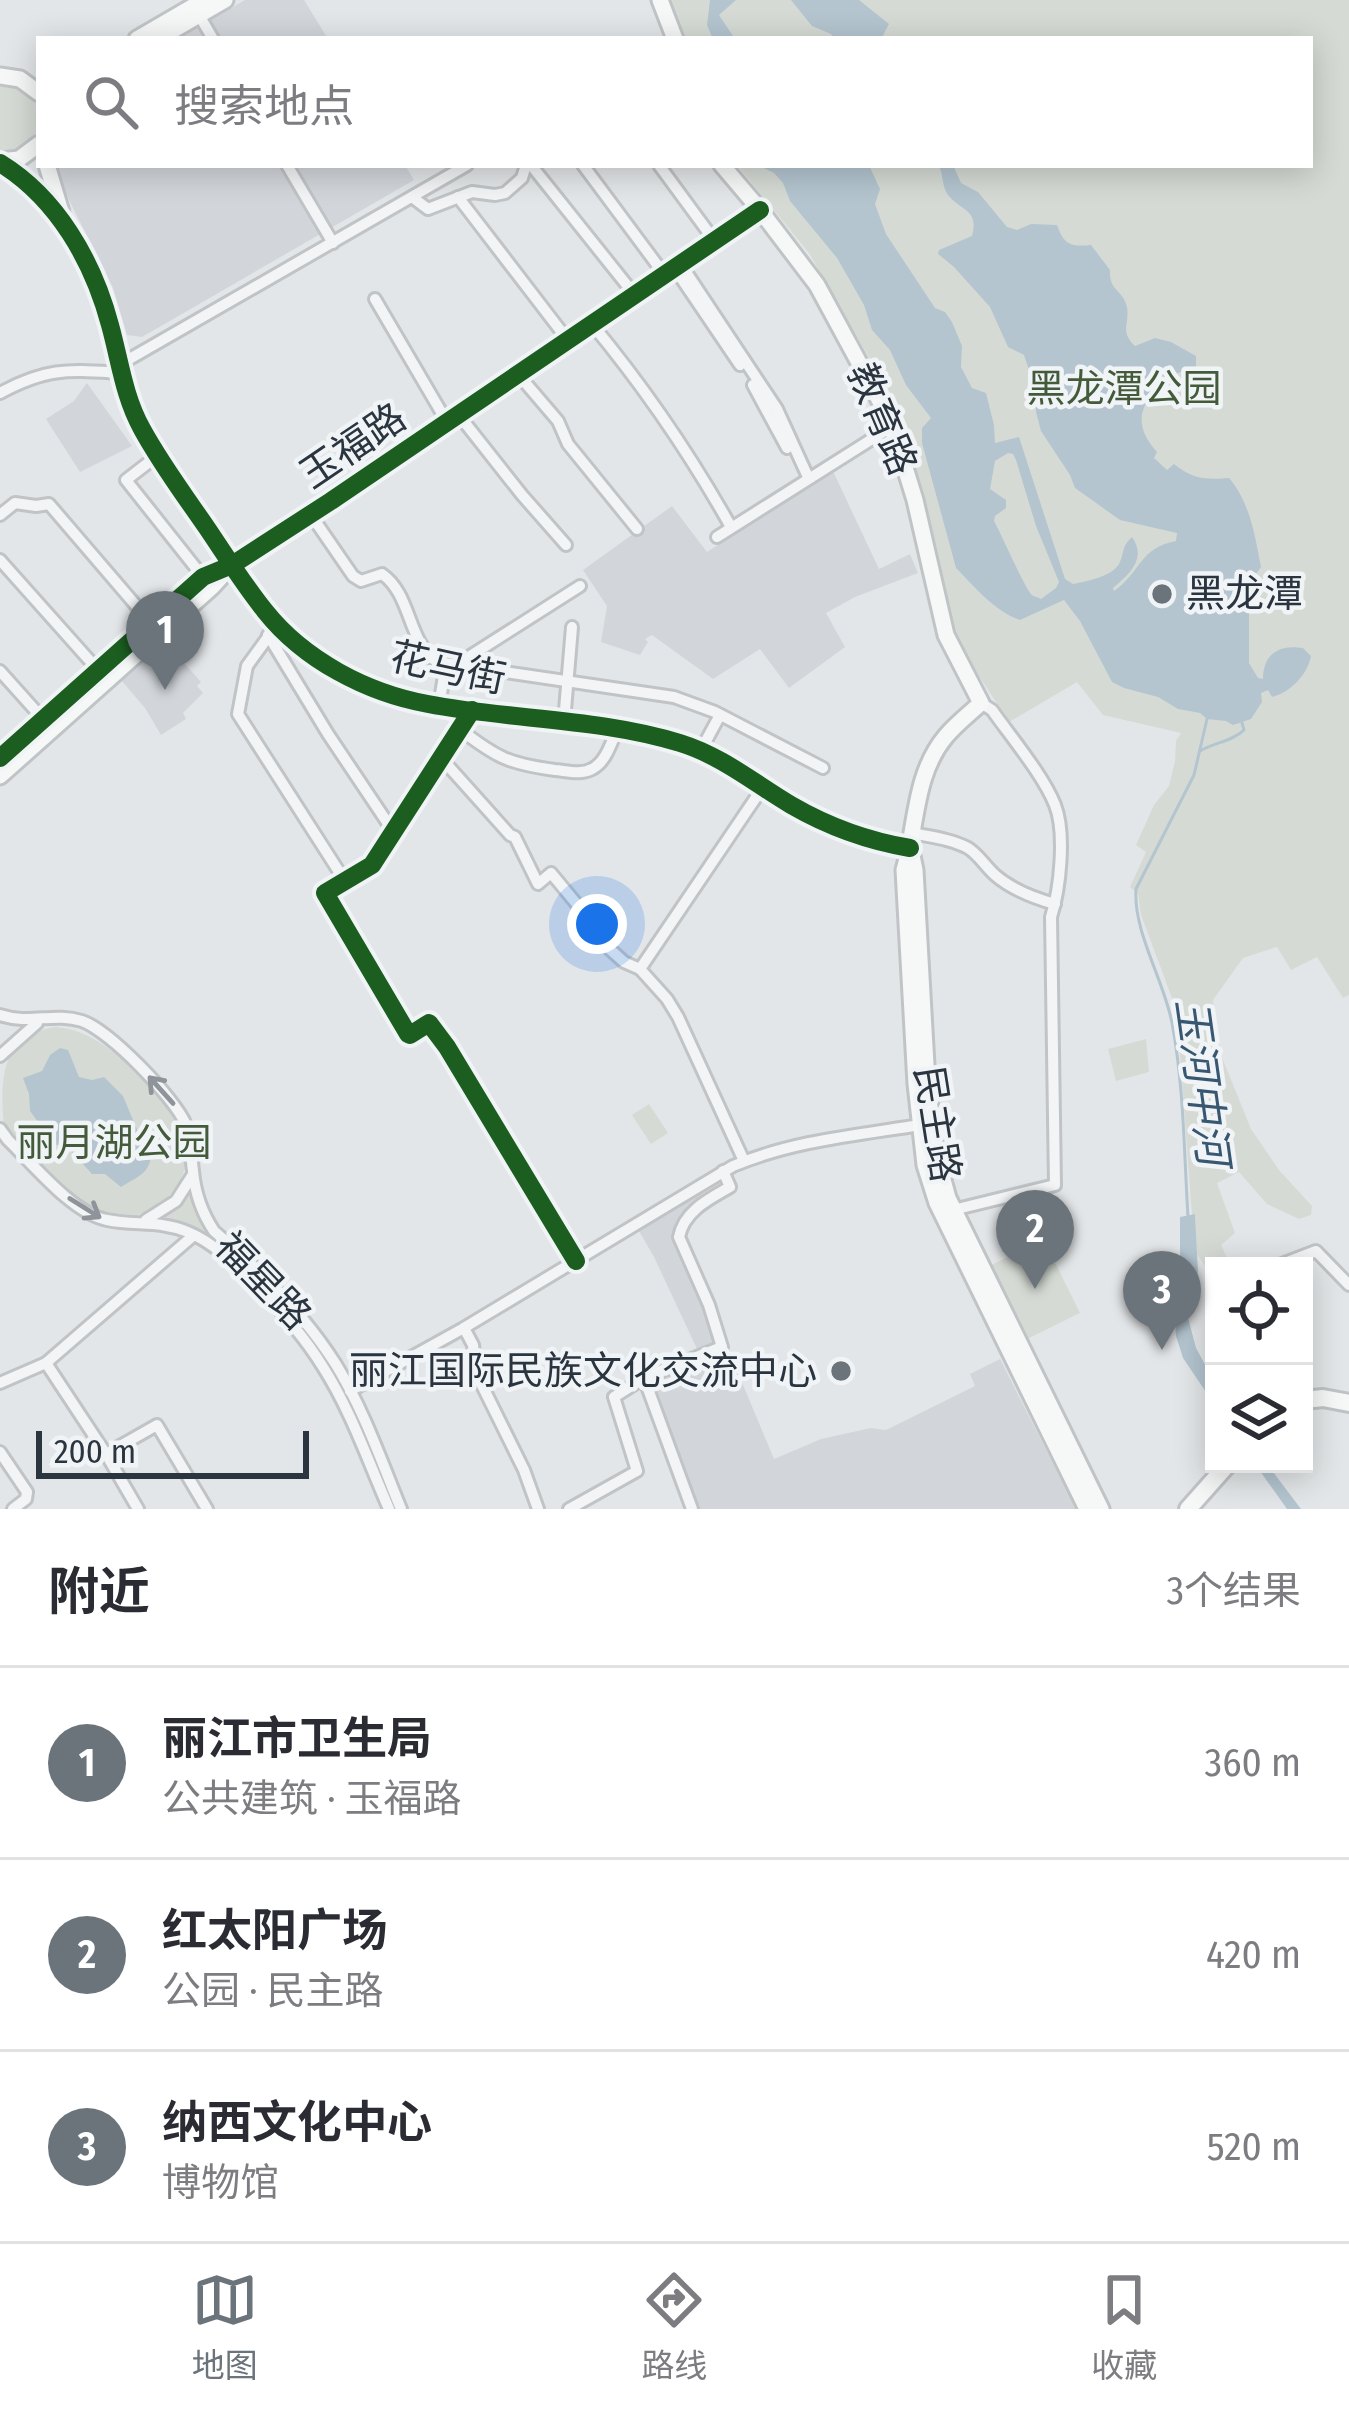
<!DOCTYPE html>
<html lang="zh">
<head>
<meta charset="utf-8">
<style>
	body { margin:0; font-family:"Fira Sans Condensed","Noto Sans SC",sans-serif; background:#f7f7f7; color:#2b2b33 }
	.controls { position:absolute; right:36px; bottom:36px; display:grid; overflow:hidden; border-radius:0px; box-shadow:0 6px 30px #0003 }
	.controls button { width:108px; height:108px; display:grid; place-items:center; padding:0; border:0; border-bottom:3px solid #e1e1e2; background:#fff; color:#2b2b33; font:60px sans-serif }
	.scale { position:absolute; left:36px; bottom:30px; width:273px; box-sizing:border-box; padding-left:12px; border:6px solid #2b3540; border-top:0; font-size:33px; line-height:42px; white-space:nowrap; color:#2b3540; -webkit-text-stroke:9px #f1f4f7; paint-order:stroke }
	.you { position:absolute; left:597px; top:924px; width:42px; height:42px; margin:-30px; border:9px solid #fff; border-radius:50%; background:#1a73e8; box-shadow:0 0 0 18px #1a73e833 }
	.badge { display:grid; place-items:center; width:78px; height:78px; border-radius:50%; background:#6b737b; color:#fff; font-size:39px; font-weight:700 }
	.pin { position:absolute; translate:-50% -99px; filter:drop-shadow(0 3px 6px #0008) }
	.pin::after { content:''; position:absolute; top:63px; width:42px; height:36px; background:inherit; clip-path:polygon(0 0,100% 0,50% 100%) }
	.list { margin:0; padding:0; list-style:none }
	h2 { display:flex; justify-content:space-between; align-items:center; height:156px; margin:0; padding:0 48px; font-size:51px }
	h2 small { font-size:39px; font-weight:400; color:#7c7c81 }
	.list li { display:grid; grid-template-columns:78px 1fr auto; gap:36px; align-items:center; box-sizing:border-box; height:192px; padding:0 48px; border-top:3px solid #e1e1e2 }
	.list b { display:block; font-size:45px; white-space:nowrap }
	.list p { margin:0; font-size:39px; white-space:nowrap; color:#7c7c81 }
	.list em { font-size:39px; font-style:normal; color:#7c7c81 }
	.icon { flex:none; width:66px; height:66px; fill:none; stroke:currentColor; stroke-width:2; stroke-linecap:round; stroke-linejoin:round }
	.map { position:relative; flex:none; width:1349px; height:1509px; overflow:hidden }
	.search { position:absolute; background:#fff; box-shadow:0 6px 30px #0003; left:36px; right:36px; top:36px; height:132px; display:flex; align-items:center; gap:30px; box-sizing:border-box; padding:0 42px; border-radius:0px; color:#7c7c81; font-size:45px }
	.sheet { height:732px; background:#fff }
	nav { display:flex; justify-content:space-around; align-items:center; box-sizing:border-box; height:168px; border-top:3px solid #e1e1e2; background:#fff; font-size:33px; color:#7c7c81 }
	nav a { display:grid; justify-items:center; gap:6px }
	nav .on { color:#6b737b }
	.map>svg:first-child { display:block }
	.built { fill:#d2d6db }
	.green { fill:#d5dbd4 }
	.water { fill:#b4c5d0; fill-rule:evenodd }
	.lines { fill:none; stroke-linecap:round; stroke-linejoin:round }
	.stream { stroke:#b4c5d0; stroke-width:3 }
	.street-casing { stroke:#c1c4c6; stroke-width:16 }
	.secondary-casing { stroke:#c1c4c6; stroke-width:21 }
	.primary-casing { stroke:#c0c3c5; stroke-width:22 }
	.street { stroke:#f2f4f5; stroke-width:10 }
	.secondary { stroke:#f6f7f7; stroke-width:15 }
	.primary { stroke:#f6f7f7; stroke-width:16 }
	.cycleway-casing { stroke:#f1f4f7; stroke-width:26 }
	.cycleway { stroke:#1b5e20; stroke-width:18 }
	.oneway { stroke:#8e949a }
	.poi-dot { fill:#6b737b; stroke:#f1f4f7; stroke-width:4.5 }
	.labels { text-anchor:middle; dominant-baseline:central; stroke-width:9; stroke-linejoin:round; paint-order:stroke }
	.park-label { font-size:39px; fill:#435b3a; stroke:#f1f4f7 }
	.street-label { font-size:39px; fill:#2b3540; stroke:#f1f4f7 }
	.poi-label { font-size:39px; fill:#2b3540; stroke:#f1f4f7; text-anchor:start }
	.water-label { font-size:42px; font-style:italic; fill:#385871; stroke:#f1f4f7 }
</style>
</head>
<body>
<div class="map">
<svg width="1349" height="1509" viewBox="0 0 1349 1509">
	<rect width="100%" height="100%" fill="#e3e6e8"/>
	<g class="built">
		<path d="M245 0H304L328 39H177Z"/>
		<path d="M57 165H405L414 180 142 337 127 335 113 288 58 178Z"/>
		<path d="M87 383 132 446 80 472 46 419 74 401Z"/>
		<path d="M832 469 879 569 910 554 918 573 855 597 826 613 845 647 789 688 760 649 713 679 652 635 645 639 648 642 640 655 601 642 607 606 583 570 672 506 707 552Z"/>
		<path d="M166 643 201 682 197 686 203 693 183 713 186 719 161 735 145 708 122 681Z"/>
		<path d="M700 1192 709 1206 686 1221V1233L719 1314 728 1349 774 1459 821 1439 871 1428 886 1430 975 1386 970 1374 1000 1359 1076 1509H696L646 1374 698 1351 654 1257 639 1231Z"/>
	</g>
	<g class="green">
		<path d="M668 0H1349V995L1343 998 1317 957 1291 970 1277 947 1243 958 1213 1000 1221 1055 1251 1129 1279 1170 1312 1206 1311 1215 1299 1219 1267 1204 1239 1172 1217 1183 1235 1233 1221 1245 1231 1266H1214V1280L1197 1254 1195 1215H1192L1178 1027 1172 998 1141 915 1138 894 1130 887 1146 852 1136 845 1154 805 1169 786 1175 761 1176 741 1181 733 1103 715 1077 682 1009 722 962 650 951 621 931 527 906 434 891 396 809 253 737 165H1310V39H684Z"/>
		<path d="M0 86C53 85 51 153 0 153Z"/>
		<path d="M56 1027C103 1031 132 1071 165 1102 175 1117 185 1136 186 1154 188 1192 146 1224 109 1216 85 1211 20 1146 4 1125 0 1078 1 1034 56 1027Z"/>
		<path d="M1146 1039 1149 1072 1116 1081 1108 1049Z"/>
		<path d="M649 1104 668 1133 651 1144 632 1115Z"/>
		<path d="M188 1192 206 1229V1231L165 1217Z"/>
		<path d="M1044 1240 1080 1313 1025 1340 989 1266Z"/>
	</g>
	<g class="water">
		<path d="M710 0H736L719 15 735 39H713L707 25Z"/>
		<path d="M791 0H859L889 24 881 39H835L831 34 812 26Z"/>
		<path d="M758 165H869L880 189 875 204 886 234 935 308 945 312 952 322 962 346 961 367 972 388 986 393 994 425 995 443 1019 437 1065 579 1073 584C1087 581 1111 577 1119 564 1125 552 1121 547 1132 537 1147 558 1130 574 1113 588L1114 591C1142 571 1139 548 1176 541L1177 533 1120 520 1075 488 1070 475 1041 431 1036 412V391L1024 355 1008 347 990 307 954 267 938 254 939 250 972 236C979 209 962 212 948 195 942 187 943 174 939 165H953L961 183 978 192 1007 227 1017 230 1031 224 1057 225C1064 245 1071 247 1091 245L1110 270C1109 292 1123 289 1127 307 1130 325 1119 330 1135 346L1155 338 1171 342 1196 356V366C1187 371 1177 372 1169 377 1163 381 1159 387 1155 392 1135 412 1139 432 1157 452L1154 458 1167 470 1174 464C1193 479 1205 480 1229 478 1250 502 1255 536 1261 567L1249 584V663L1258 678 1263 679C1263 655 1278 644 1303 648L1311 656C1308 674 1290 693 1272 697L1268 690 1261 693 1262 702 1251 719 1233 725 1226 721 1207 719 1200 713 1178 709 1158 697 1124 688 1112 682 1080 621 1064 600 1020 620C995 612 974 586 956 568L922 443V428L931 418 906 385 890 350 872 330 864 305 837 258 790 201 783 183 774 173ZM1008 453 1013 454 1016 460 1036 526 1059 582 1056 588 1041 599C1038 597 1034 597 1032 595 1026 591 1001 533 994 521L995 516 1006 508V500L990 489 995 461Z"/>
		<path d="M60 1048 68 1050 79 1077 92 1080 104 1077 123 1096 143 1144 151 1151C152 1173 137 1177 121 1187L105 1174H92L71 1151 53 1143 30 1111 29 1094 23 1078 42 1071 50 1055Z"/>
		<path d="M1195 1214 1198 1272 1187 1314 1196 1348 1214 1381V1404L1183 1358 1176 1336 1175 1317 1180 1267V1217Z"/>
		<path d="M1255 1464H1267L1301 1509H1287Z"/>
	</g>
	<g class="lines">
		<g class="stream">
			<path d="M1200 751C1213 743 1233 741 1244 730L1242 723"/>
			<path d="M1188 1217C1184 1153 1184 1086 1172 1023 1164 980 1133 932 1136 889L1194 775 1207 719"/>
		</g>
		<g class="street-casing">
			<g id="street">
				<path d="M199 15 213 39"/>
				<path d="M287 165 333 243"/>
				<path d="M531 165 634 294"/>
				<path d="M583 165 664 274"/>
				<path d="M659 165 714 240"/>
				<path d="M412 197 428 209 472 192 495 195 505 193 522 178 526 165"/>
				<path d="M458 197 567 339"/>
				<path d="M680 263 777 409 808 477"/>
				<path d="M673 266 740 365"/>
				<path d="M375 299 447 422"/>
				<path d="M591 323C645 388 690 454 731 527"/>
				<path d="M119 365 467 165"/>
				<path d="M517 373 558 421 568 444 637 529"/>
				<path d="M753 385 787 448"/>
				<path d="M0 393C48 367 69 370 121 373"/>
				<path d="M458 414 522 495 566 545"/>
				<path d="M157 456 126 480 203 577"/>
				<path d="M0 515 15 503 36 506 49 504 151 623"/>
				<path d="M311 515 353 576 361 581 382 574C412 595 407 641 437 662L674 697 715 712 823 768"/>
				<path d="M717 537 891 427"/>
				<path d="M0 560 98 670"/>
				<path d="M232 565 331 501 760 210"/>
				<path d="M268 635 328 734 393 831"/>
				<path d="M268 637 247 666 238 714 345 881"/>
				<path d="M456 665 580 586"/>
				<path d="M0 671 43 719"/>
				<path d="M439 706 446 664"/>
				<path d="M472 710 372 865 325 893 408 1034 410 1035 429 1023 447 1047 576 1261"/>
				<path d="M564 722 572 627"/>
				<path d="M461 730C497 758 510 764 555 770 567 771 581 775 592 769 606 762 611 743 617 730"/>
				<path d="M701 750 720 715"/>
				<path d="M442 759 510 835 515 837 538 884 551 873 580 908 603 943 624 962 640 969 667 999 678 1017 744 1161"/>
				<path d="M912 833C931 837 951 839 968 848 979 855 985 866 995 875 1012 890 1034 898 1055 904"/>
				<path d="M640 969 763 787"/>
				<path d="M0 1015C30 1025 54 1012 82 1021 110 1031 175 1098 186 1125 191 1139 191 1156 193 1171 195 1193 202 1213 214 1231 259 1269 303 1313 335 1363 363 1408 381 1460 401 1509"/>
				<path d="M0 1056 37 1023"/>
				<path d="M0 1129 8 1140C34 1165 72 1213 107 1220 135 1226 159 1220 188 1232 214 1243 234 1263 253 1283 279 1308 304 1336 323 1367 351 1411 368 1461 389 1509"/>
				<path d="M953 1210 1055 1185 1051 917C1060 889 1066 833 1055 805 1043 775 1011 737 992 710L981 703"/>
				<path d="M146 1220 176 1201 192 1176"/>
				<path d="M1277 1266 1316 1251 1349 1285"/>
				<path d="M464 1328 473 1345 477 1375 524 1470 538 1509"/>
				<path d="M46 1363 106 1454 157 1425 207 1509"/>
				<path d="M644 1378 692 1509"/>
				<path d="M0 1383 46 1363 194 1235"/>
				<path d="M350 1391 462 1329 733 1166C792 1141 857 1135 920 1125"/>
				<path d="M0 1452 27 1492 26 1499 13 1509"/>
				<path d="M106 1454 138 1509"/>
				<path d="M569 1509 637 1471 614 1397 644 1378 722 1347 709 1305 679 1237C684 1211 709 1199 730 1187L723 1171"/>
			</g>
		</g>
		<g class="secondary-casing">
			<g id="secondary">
				<path d="M660 0 675 39"/>
				<path d="M137 39 204 0"/>
				<path d="M158 39 225 0"/>
				<path d="M0 76 20 79 39 93"/>
				<path d="M0 161 19 159 39 144"/>
				<path d="M0 163C57 198 93 261 110 325 120 361 124 397 142 429 161 464 185 496 207 528 226 556 244 585 265 611 304 660 367 693 428 704 511 720 599 718 680 743 722 756 754 783 791 805 829 827 868 841 910 848"/>
				<path d="M47 165 61 212"/>
				<path d="M722 165 760 210 817 285 883 407 899 448 915 500 946 635 981 703C969 714 956 724 946 736 914 774 917 825 904 870L916 1084 925 1165 937 1203 1087 1509"/>
				<path d="M0 758 203 577 224 569"/>
				<path d="M0 776 212 587 232 565"/>
				<path d="M911 851 915 870 927 1083 935 1151 948 1198 1101 1509"/>
			</g>
		</g>
		<g class="primary-casing">
			<g id="primary">
				<path d="M1304 1400 1323 1398 1349 1403"/>
				<path d="M1188 1509 1228 1464"/>
			</g>
		</g>
		<use href="#street" class="street"/>
		<use href="#secondary" class="secondary"/>
		<use href="#primary" class="primary"/>
		<g class="cycleway-casing">
			<g id="cycleway">
				<path d="M0 163C57 198 93 261 110 325 120 361 124 397 142 429 161 464 185 496 207 528 226 556 244 585 265 611 304 660 367 693 428 704 511 720 599 718 680 743 722 756 754 783 791 805 829 827 868 841 910 848"/>
				<path d="M472 710 372 865 325 893 408 1034 410 1035 429 1023 447 1047 576 1261"/>
				<path d="M0 758 203 577 232 565 331 501 760 210"/>
			</g>
		</g>
		<use href="#cycleway" class="cycleway"/>
	</g>
	<defs><path id="oneway-shaft" d="M-6 0H5M1.5-3L5.5 0L1.5 3" fill="none" stroke-width="1.6" stroke-linecap="round" stroke-linejoin="round" transform="scale(3)"/></defs>
	<g class="oneway">
		<use href="#oneway-shaft" transform="translate(161 1090) rotate(-132)"/>
		<use href="#oneway-shaft" transform="translate(85 1208) rotate(32)"/>
	</g>
	<g class="poi-dot">
		<circle cx="1162" cy="594" r="12"/>
		<circle cx="841" cy="1371" r="12"/>
	</g>
	<g class="labels">
		<g class="park-label">
			<text x="1124" y="389">黑龙潭公园</text>
			<text x="114" y="1143">丽月湖公园</text>
		</g>
		<g class="street-label">
			<text transform="translate(882 419) rotate(67)">教育路</text>
			<text transform="translate(353 446) rotate(-34)">玉福路</text>
			<text transform="translate(448 668) rotate(12)">花马街</text>
			<text transform="translate(937 1124) rotate(81)">民主路</text>
			<text transform="translate(263 1281) rotate(46)">福星路</text>
		</g>
		<g class="poi-label">
			<text x="1186" y="594">黑龙潭</text>
			<text x="817" y="1371" text-anchor="end">丽江国际民族文化交流中心</text>
		</g>
		<g class="water-label">
			<text transform="translate(1202 1082) rotate(82)">玉河中河</text>
		</g>
	</g>
</svg>
<div class="controls">
<button><svg class="icon" aria-label="locate" viewBox="0 0 24 24"><circle cx="12" cy="12" r="6"/><path d="M12 2v4M12 18v4M2 12h4M18 12h4"/></svg></button>
<button><svg class="icon" aria-label="layers" viewBox="0 0 24 24"><path d="M12 4l9 5-9 5-9-5zM3 14l9 5 9-5"/></svg></button>
</div>
<div class="scale">200 m</div>
<div class="you"></div>
<div class="pin badge" style="left:165px;top:690px">1</div>
<div class="pin badge" style="left:1035px;top:1289px">2</div>
<div class="pin badge" style="left:1162px;top:1350px">3</div>
<div class="search"><svg class="icon" aria-label="search" viewBox="0 0 24 24"><circle cx="10" cy="10" r="6"/><path d="M15 15l6 6"/></svg>搜索地点</div>
</div>
<section class="sheet">
<h2>附近<small>3个结果</small></h2>
<ul class="list">
<li><span class="badge">1</span><div><b>丽江市卫生局</b><p>公共建筑 · 玉福路</p></div><em>360 m</em></li>
<li><span class="badge">2</span><div><b>红太阳广场</b><p>公园 · 民主路</p></div><em>420 m</em></li>
<li><span class="badge">3</span><div><b>纳西文化中心</b><p>博物馆</p></div><em>520 m</em></li>
</ul>
</section>
<nav>
<a class="on"><svg class="icon" aria-label="map" viewBox="0 0 24 24"><path d="M3 6l6-2 6 2 6-2v14l-6 2-6-2-6 2zM9 4v14M15 6v14"/></svg>地图</a>
<a><svg class="icon" aria-label="directions" viewBox="0 0 24 24"><path d="M12 3l9 9-9 9-9-9zM9 14v-3h6M13 9l2 2-2 2"/></svg>路线</a>
<a><svg class="icon" aria-label="saved" viewBox="0 0 24 24"><path d="M7 4h10v16l-5-4-5 4z"/></svg>收藏</a>
</nav>
</body>
</html>
